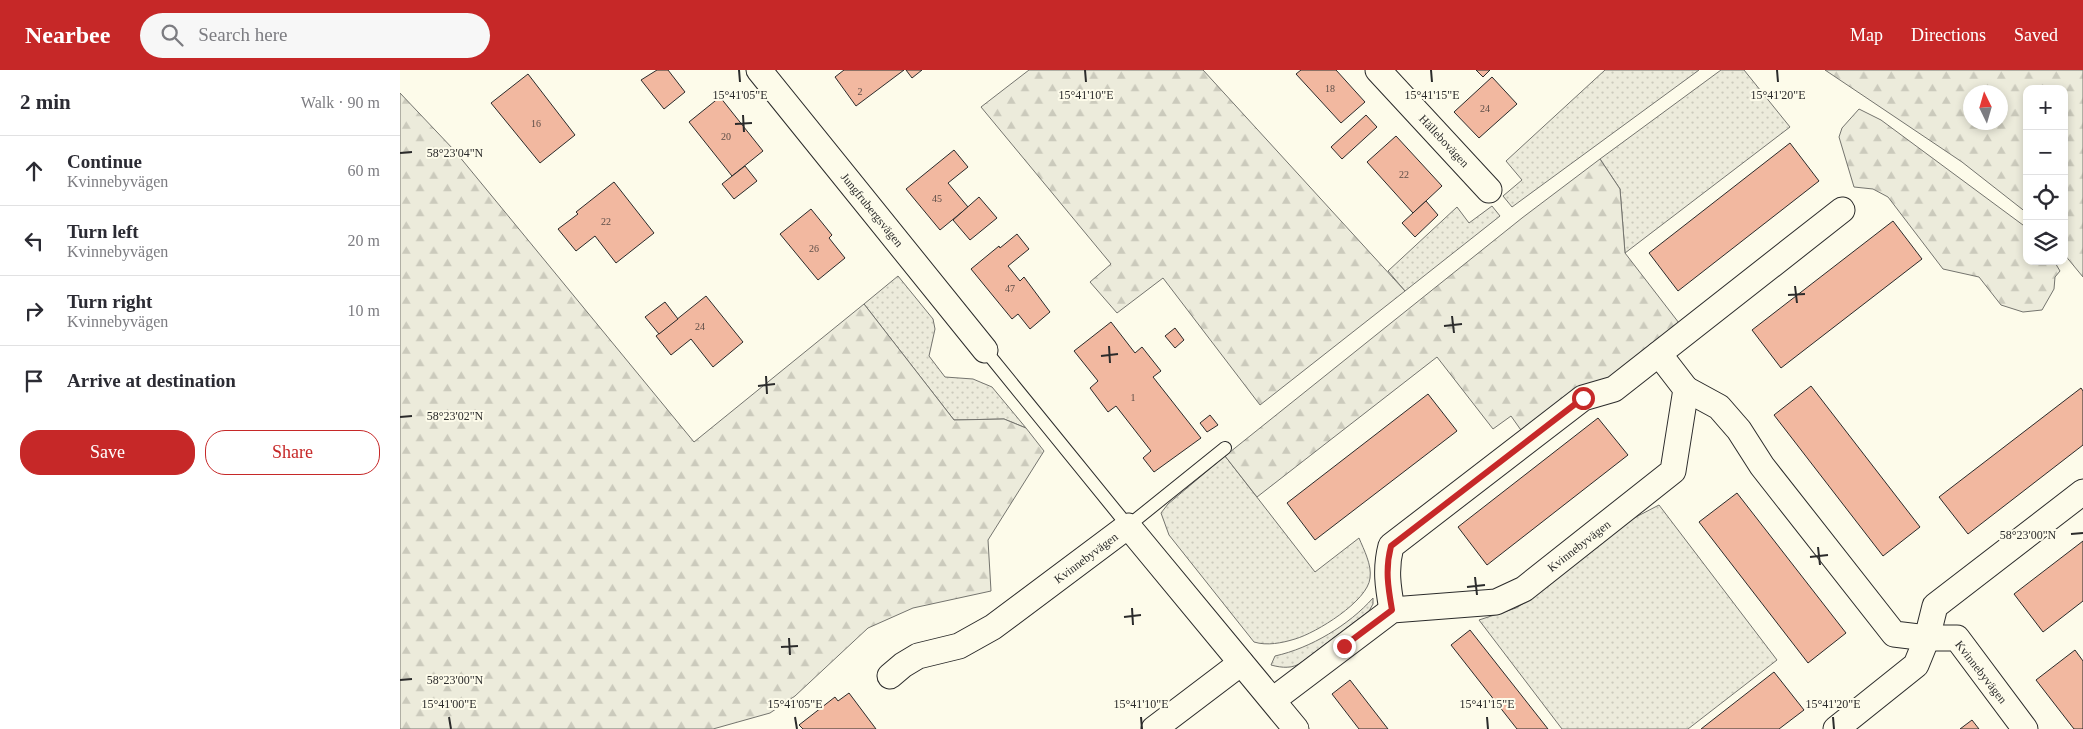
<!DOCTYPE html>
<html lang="en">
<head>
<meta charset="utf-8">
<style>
	body { margin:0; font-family:Georgia,serif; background:#f7f7f7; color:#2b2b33 }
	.controls { position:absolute; right:15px; top:15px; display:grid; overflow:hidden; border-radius:10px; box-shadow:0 2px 8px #0003 }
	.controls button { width:45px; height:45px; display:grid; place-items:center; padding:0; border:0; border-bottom:1px solid #e1e1e2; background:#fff; color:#2b2b33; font:25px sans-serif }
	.compass { position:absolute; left:1563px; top:15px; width:45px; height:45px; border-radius:50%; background:#fff; box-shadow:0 2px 8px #0003; rotate:355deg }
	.stop { position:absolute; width:15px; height:15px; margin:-11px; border:4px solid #c62828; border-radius:50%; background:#fff }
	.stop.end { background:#c62828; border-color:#fff; box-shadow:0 1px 5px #0008 }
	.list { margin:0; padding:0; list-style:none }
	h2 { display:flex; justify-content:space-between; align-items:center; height:65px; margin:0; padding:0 20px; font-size:21px }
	h2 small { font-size:16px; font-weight:400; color:#7c7c81 }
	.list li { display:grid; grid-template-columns:32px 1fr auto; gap:15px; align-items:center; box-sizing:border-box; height:70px; padding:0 20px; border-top:1px solid #e1e1e2 }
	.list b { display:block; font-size:19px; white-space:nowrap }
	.list p { margin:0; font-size:16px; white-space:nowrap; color:#7c7c81 }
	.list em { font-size:16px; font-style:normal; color:#7c7c81 }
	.actions { display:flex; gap:10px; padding:15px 20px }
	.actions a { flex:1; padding:11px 0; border:1px solid #c62828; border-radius:20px; text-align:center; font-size:18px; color:#c62828 }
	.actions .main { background:#c62828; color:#fff }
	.icon { flex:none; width:28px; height:28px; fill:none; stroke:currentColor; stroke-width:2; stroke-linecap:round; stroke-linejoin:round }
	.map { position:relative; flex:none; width:1683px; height:659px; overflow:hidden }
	header { display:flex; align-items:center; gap:30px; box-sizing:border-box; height:70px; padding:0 25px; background:#c62828; color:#fff }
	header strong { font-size:24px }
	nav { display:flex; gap:28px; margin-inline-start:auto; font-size:18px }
	.search { width:350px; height:45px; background:#f7f7f7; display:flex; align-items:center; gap:12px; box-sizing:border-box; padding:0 18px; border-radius:28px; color:#7c7c81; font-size:19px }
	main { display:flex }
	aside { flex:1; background:#fff }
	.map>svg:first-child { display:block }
	.grass { fill:url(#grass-dots); stroke:#74746e }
	.forest { fill:url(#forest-firs); stroke:#74746e; fill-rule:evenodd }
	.building { fill:#f2b8a0; stroke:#2b2b2b }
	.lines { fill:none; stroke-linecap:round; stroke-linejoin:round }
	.service-casing { stroke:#2b2b2b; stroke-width:14 }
	.minor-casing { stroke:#2b2b2b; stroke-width:27 }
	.service { stroke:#fdfbea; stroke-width:12 }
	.minor { stroke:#fdfbea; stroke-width:25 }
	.route { stroke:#c62828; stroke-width:6 }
	.ticks { fill:none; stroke:#2b2b2b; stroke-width:2 }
	.labels { text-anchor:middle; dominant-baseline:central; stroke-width:4; stroke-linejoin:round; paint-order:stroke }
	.number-label { font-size:10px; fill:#5d4e48 }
	.street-label { font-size:12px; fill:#2b2b2b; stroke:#fdfbea }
	.ticks-label { font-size:12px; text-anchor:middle; fill:#2b2b2b; stroke:#fdfbea; stroke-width:4; stroke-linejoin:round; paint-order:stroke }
</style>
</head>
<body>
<header>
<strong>Nearbee</strong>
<div class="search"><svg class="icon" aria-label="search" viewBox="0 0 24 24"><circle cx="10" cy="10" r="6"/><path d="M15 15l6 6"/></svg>Search here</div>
<nav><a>Map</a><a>Directions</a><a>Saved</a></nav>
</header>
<main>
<aside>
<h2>2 min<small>Walk · 90 m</small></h2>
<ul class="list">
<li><svg class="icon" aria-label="ahead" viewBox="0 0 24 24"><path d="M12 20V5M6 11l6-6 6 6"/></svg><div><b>Continue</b><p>Kvinnebyvägen</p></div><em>60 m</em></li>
<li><svg class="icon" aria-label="left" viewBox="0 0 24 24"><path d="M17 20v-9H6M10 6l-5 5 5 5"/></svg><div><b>Turn left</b><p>Kvinnebyvägen</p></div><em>20 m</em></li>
<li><svg class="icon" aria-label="right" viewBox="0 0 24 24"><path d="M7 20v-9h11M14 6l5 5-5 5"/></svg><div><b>Turn right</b><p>Kvinnebyvägen</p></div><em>10 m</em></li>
<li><svg class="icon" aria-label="arrive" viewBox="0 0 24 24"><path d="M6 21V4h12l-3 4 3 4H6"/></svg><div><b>Arrive at destination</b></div></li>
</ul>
<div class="actions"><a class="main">Save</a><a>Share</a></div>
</aside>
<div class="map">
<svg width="1683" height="659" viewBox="0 0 1683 659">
	<defs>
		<pattern id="grass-dots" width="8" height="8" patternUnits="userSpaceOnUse" patternTransform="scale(1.25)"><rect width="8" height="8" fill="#ecebdb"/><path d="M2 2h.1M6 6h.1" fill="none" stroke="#cbcabc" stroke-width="1.8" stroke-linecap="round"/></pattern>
		<pattern id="forest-firs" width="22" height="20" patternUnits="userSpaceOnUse" patternTransform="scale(1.25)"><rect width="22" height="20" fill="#ecebdb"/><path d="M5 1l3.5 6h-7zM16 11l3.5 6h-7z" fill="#cbcabc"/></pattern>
	</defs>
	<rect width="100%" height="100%" fill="#fdfbea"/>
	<g class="grass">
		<path d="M1205 0H1299L1112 137 1103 126 1122 110 1106 91Z"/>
		<path d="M1321 0H1344L1390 57 1225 183 1220 119 1200 89Z"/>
		<path d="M1092 136 1100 146 1005 221 988 201 1057 137 1069 153Z"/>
		<path d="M498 206 533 249 535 259 529 286 545 307 573 309 592 317 626 358 604 349 554 350 464 234Z"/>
		<path d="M825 386 915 502 959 468C964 480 972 495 970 508 968 531 916 563 895 569 882 573 867 576 854 572L769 465 761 443 768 434Z"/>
		<path d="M1259 435 1377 590 1288 659H1162L1079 550 1116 538 1132 528 1234 448Z"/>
		<path d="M973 528V534L969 541 902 592C893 599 882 598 871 595L875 586C911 578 949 555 973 528Z"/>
	</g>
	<g class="forest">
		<path d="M629 0H803L1005 221 860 335 763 208 717 243 690 212 711 194 581 37Z"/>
		<path d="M1425 0H1683V207L1664 184V19H1627V143L1562 92ZM1600 22V52H1570V22Z"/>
		<path d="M0 23 54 80 294 372 464 234 554 350 604 349 626 358 644 381 588 470 591 521 513 538 468 558 395 626 370 643 313 659H0Z"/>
		<path d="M1459 39 1481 50 1627 158V191H1654L1660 201 1655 207 1654 219 1642 240 1623 242 1601 235 1579 207 1543 199 1488 127 1473 119 1454 117 1439 67 1442 58Z"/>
		<path d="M1200 89 1220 119 1225 183 1279 253 1207 310 1123 363 1111 346 1093 359 1037 287 857 427 825 386 1122 148Z"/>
	</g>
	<g class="building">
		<path d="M257 0H268L285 22 264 39 241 10Z"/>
		<path d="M444 0H504L456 36 435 7Z"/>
		<path d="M506 0H522L512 8Z"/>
		<path d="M901 0H936L965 32 941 53 896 4Z"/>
		<path d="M1076 0H1090L1083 7Z"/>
		<path d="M128 4 175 65 140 93 91 33Z"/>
		<path d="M1092 7 1117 34 1079 68 1054 42Z"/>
		<path d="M320 27 363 81 332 106 289 52Z"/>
		<path d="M966 45 977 57 942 89 931 77Z"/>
		<path d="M996 66 1042 116 1013 143 967 92Z"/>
		<path d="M1390 73 1419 111 1278 221 1249 183Z"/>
		<path d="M554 80 568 97 548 113 568 137 540 160 506 119Z"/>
		<path d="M345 96 357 111 334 129 322 114Z"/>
		<path d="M214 112 254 163 216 193 195 166 176 181 158 159 178 144 176 142Z"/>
		<path d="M579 127 597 148 570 170 553 150Z"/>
		<path d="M1026 131 1038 145 1015 167 1002 153Z"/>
		<path d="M411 139 432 165 429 168 445 188 418 210 380 164Z"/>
		<path d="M1493 151 1522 189 1381 298 1352 260Z"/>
		<path d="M617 164 629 179 608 196 620 211 624 207 650 242 630 259 618 244 612 249 571 199 599 176 600 178Z"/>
		<path d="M306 226 343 272 313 297 291 269 271 285 256 266Z"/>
		<path d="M265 232 278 249 259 264 245 247Z"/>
		<path d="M711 252 735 283 742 277 761 301 753 307 801 368 754 402 743 388 751 381 716 336 708 342 690 318 698 311 674 281Z"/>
		<path d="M775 258 784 270 775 278 765 266Z"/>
		<path d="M1411 316 1520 457 1483 486 1374 345Z"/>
		<path d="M1681 318 1683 321V375L1568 464 1539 427Z"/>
		<path d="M1028 324 1057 361 915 470 887 433Z"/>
		<path d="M810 345 818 355 807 362 800 353Z"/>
		<path d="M1198 348 1228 385 1087 495 1058 457Z"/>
		<path d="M1337 423 1446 563 1408 593 1299 452Z"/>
		<path d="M1683 471V531L1643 562 1614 524Z"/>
		<path d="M1070 560 1148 659H1117L1051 575Z"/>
		<path d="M1675 580 1683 591V659H1674L1636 610Z"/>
		<path d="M1374 602 1404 640 1379 659H1301Z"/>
		<path d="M950 610 988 659H959L932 624Z"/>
		<path d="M449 623 476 659H403L399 655 435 627 438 631Z"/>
		<path d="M1572 650 1579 659H1560Z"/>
	</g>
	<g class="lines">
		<g class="service-casing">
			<path id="service" d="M585 280 728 456 825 378"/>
		</g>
		<g class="minor-casing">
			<g id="minor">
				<path d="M359 0 585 280"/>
				<path d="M978 0 1089 120"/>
				<path d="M1286 319 1319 337 1339 360 1362 396 1494 564 1527 568H1557L1625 659"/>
				<path d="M992 540C988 517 985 499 991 476L1183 328 1214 319 1442 140"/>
				<path d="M490 606 503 595 518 586 559 576 593 557 728 456 896 659"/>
				<path d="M873 630 992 540 1096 532 1124 519 1273 401 1286 319 1259 284"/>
				<path d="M754 659 841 593"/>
				<path d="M1436 659 1516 595 1527 568 1535 536 1683 422"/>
			</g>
		</g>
		<use href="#service" class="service"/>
		<use href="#minor" class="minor"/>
	</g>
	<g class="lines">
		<path class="route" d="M944 576 992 540C988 517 985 499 991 476L1183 328"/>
	</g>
	<path class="ticks" d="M339 0 340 12M685 0 686 12M1031 0 1032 12M1377 0 1378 12M343 45 344 62M335 54 352 53M0 83 12 82M1395 216 1397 233M1388 225 1405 224M1052 246 1054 263M1044 256 1062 254M709 276 710 293M701 286 718 284M366 306 367 324M358 316 375 314M0 347 12 346M1671 464 1683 463M1418 477 1420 495M1410 487 1428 485M1075 507 1077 525M1067 517 1085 515M732 538 733 555M724 547 741 545M389 568 390 585M381 577 398 576M0 610 12 609M49 647 51 659M395 647 397 659M741 647 742 659M1087 647 1088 659M1433 647 1434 659"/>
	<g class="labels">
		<g class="number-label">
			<text x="930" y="18">18</text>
			<text x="460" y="21">2</text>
			<text x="1085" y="38">24</text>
			<text x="136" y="53">16</text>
			<text x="326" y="66">20</text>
			<text x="1004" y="104">22</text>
			<text x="537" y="128">45</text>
			<text x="206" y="151">22</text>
			<text x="414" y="178">26</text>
			<text x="610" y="218">47</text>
			<text x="300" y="256">24</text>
			<text x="733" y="327">1</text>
		</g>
		<g class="street-label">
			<text transform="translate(1044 71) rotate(47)">Hällebovägen</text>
			<text transform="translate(472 140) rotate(51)">Jungfrubergsvägen</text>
			<text transform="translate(1179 476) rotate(-38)">Kvinnebyvägen</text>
			<text transform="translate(686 488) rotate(-37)">Kvinnebyvägen</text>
			<text transform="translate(1581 602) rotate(52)">Kvinnebyvägen</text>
		</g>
	</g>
	<g class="ticks-label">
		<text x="340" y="29">15°41'05"E</text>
		<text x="686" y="29">15°41'10"E</text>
		<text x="1032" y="29">15°41'15"E</text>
		<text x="1378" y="29">15°41'20"E</text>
		<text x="55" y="87">58°23'04"N</text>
		<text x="55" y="350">58°23'02"N</text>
		<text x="1628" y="469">58°23'00"N</text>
		<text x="55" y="614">58°23'00"N</text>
		<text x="49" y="638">15°41'00"E</text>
		<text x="395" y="638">15°41'05"E</text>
		<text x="741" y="638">15°41'10"E</text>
		<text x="1087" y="638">15°41'15"E</text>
		<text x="1433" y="638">15°41'20"E</text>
	</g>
</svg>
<div class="controls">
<button>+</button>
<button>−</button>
<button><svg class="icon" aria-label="locate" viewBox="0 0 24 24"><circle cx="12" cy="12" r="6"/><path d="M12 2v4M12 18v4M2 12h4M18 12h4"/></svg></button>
<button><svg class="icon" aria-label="layers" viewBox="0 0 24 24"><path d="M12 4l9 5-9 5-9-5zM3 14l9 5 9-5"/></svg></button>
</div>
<svg class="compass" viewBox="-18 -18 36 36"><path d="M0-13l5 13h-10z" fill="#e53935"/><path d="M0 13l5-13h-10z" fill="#7c7c81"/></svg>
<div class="stop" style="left:1183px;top:328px"></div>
<div class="stop end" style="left:944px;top:576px"></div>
</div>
</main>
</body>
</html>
